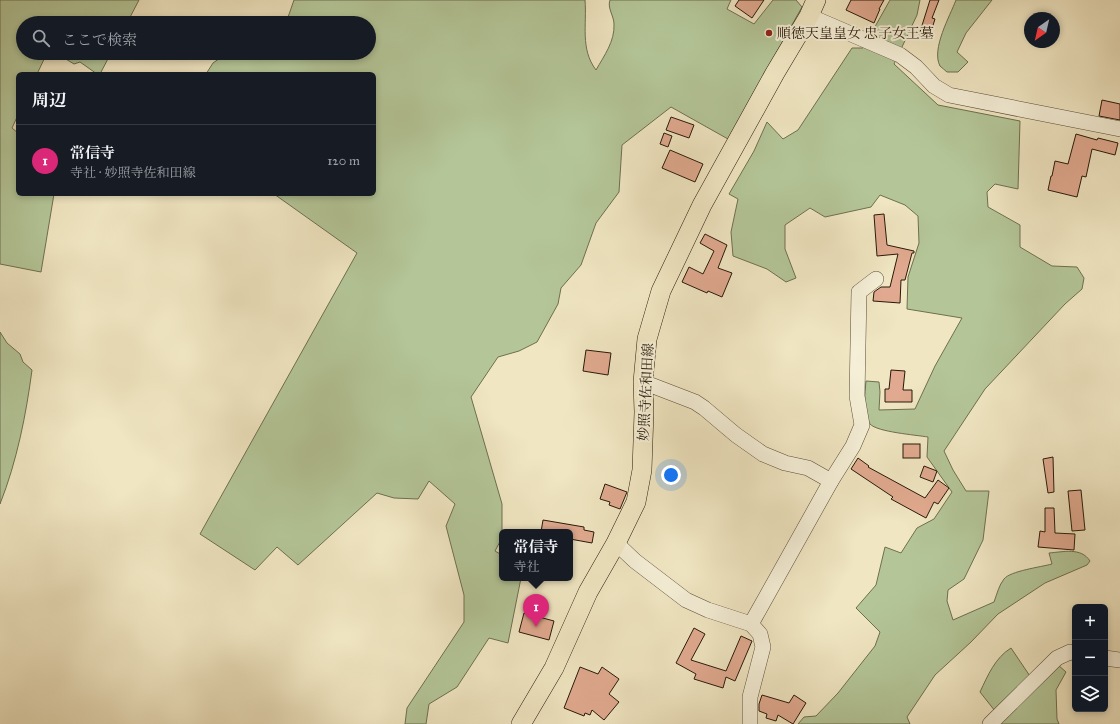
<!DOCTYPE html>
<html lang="ja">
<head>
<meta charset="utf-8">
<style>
	body { margin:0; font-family:"IM FELL Great Primer","Noto Serif JP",serif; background:#242831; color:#f1f3f6 }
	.controls { position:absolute; right:12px; bottom:12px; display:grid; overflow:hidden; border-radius:6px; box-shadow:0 2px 6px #0003 }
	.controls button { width:36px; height:36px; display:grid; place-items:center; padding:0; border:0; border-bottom:1px solid #363941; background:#171b24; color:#f1f3f6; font:20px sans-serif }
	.compass { position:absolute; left:1024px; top:12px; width:36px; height:36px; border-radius:50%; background:#171b24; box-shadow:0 2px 6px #0003; rotate:214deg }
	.you { position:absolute; left:671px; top:475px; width:14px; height:14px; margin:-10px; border:3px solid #fff; border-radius:50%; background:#1a73e8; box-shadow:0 0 0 6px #1a73e833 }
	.badge { display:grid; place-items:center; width:26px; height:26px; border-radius:50%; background:#db2777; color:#fff; font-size:13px; font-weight:700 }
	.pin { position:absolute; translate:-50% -33px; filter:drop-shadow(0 1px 2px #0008) }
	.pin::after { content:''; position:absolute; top:21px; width:14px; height:12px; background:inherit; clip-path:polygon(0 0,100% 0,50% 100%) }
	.popup { position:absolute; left:499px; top:529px; width:74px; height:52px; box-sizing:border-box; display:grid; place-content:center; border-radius:6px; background:#171b24; filter:drop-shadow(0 1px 3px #0005); font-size:13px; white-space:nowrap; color:#9ea1a6 }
	.popup b { font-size:15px; color:#f1f3f6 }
	.popup::after { content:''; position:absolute; left:50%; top:100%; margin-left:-8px; border:8px solid transparent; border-top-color:#171b24 }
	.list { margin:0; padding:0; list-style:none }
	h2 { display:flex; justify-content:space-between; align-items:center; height:52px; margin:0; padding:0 16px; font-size:17px }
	h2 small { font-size:13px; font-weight:400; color:#9ea1a6 }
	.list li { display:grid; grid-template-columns:26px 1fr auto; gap:12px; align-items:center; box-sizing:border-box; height:72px; padding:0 16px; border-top:1px solid #363941 }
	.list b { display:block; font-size:15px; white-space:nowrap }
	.list p { margin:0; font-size:13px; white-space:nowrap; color:#9ea1a6 }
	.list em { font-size:13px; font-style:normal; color:#9ea1a6 }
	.icon { flex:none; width:22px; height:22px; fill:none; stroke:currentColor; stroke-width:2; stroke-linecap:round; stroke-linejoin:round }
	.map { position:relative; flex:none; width:1120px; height:724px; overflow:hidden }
	.search { position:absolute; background:#171b24; box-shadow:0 2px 6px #0003; left:16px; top:16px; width:360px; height:44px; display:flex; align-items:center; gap:10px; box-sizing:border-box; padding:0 14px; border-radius:22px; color:#9ea1a6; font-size:15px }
	.panel { position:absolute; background:#171b24; box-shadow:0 2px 6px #0003; left:16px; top:72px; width:360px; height:124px; border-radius:6px }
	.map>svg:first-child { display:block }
	.green { fill:#b4c698; stroke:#6e6f50 }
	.building { fill:#e1aa90; stroke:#271809 }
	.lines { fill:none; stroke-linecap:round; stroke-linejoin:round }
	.minor-casing { stroke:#594c37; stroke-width:16 }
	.major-casing { stroke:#271809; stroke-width:20 }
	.minor { stroke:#f5efd7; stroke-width:15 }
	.major { stroke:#f0e6c2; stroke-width:19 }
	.poi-dot { fill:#8f2418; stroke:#f5efd7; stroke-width:1.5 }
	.labels { text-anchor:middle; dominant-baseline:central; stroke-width:4; stroke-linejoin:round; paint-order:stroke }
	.poi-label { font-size:14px; fill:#271809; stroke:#f5efd7; text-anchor:start }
	.street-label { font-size:14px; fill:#271809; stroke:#f5efd7 }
</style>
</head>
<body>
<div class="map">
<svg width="1120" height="724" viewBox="0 0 1120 724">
	<rect width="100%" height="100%" fill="#f0e6c2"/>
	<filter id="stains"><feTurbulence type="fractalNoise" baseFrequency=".005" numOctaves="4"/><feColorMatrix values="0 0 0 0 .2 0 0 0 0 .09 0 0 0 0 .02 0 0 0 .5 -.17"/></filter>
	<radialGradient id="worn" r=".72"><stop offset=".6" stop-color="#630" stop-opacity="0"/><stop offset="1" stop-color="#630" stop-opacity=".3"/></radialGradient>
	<g class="green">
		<path d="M0 0H139L127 23H23V53H47L37 74H18V115L12 128 18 133V194H54L41 272 0 264Z"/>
		<path d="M294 0H585C587 24 580 49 596 70 604 56 615 41 614 24 614 16 607 8 610 0H731L727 9 754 24 773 0H796L802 7 728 139 671 107 622 145 619 192 596 223 581 265 561 288 558 304 537 342 519 351 498 357 471 397 502 504V538L495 551 502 555V578H521L508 643 489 638 457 687 429 704 426 724H405L407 708 464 622V595L446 526 455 504 429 481 418 499 394 498 377 493 298 565 277 547 255 570 200 534 357 253 274 194H374V74H206L213 63 227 53H369V23H286Z"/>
		<path d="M890 0H920L917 15 894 64 938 105 1020 121 1018 189 995 184 987 192 988 207 1020 225V247L1052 266 1077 267 1084 278 1082 289 1065 304 985 389 944 451 953 470 966 491H989L983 540 964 579 948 590 947 601 953 620 994 602C997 594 999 585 1004 579 1010 571 1041 567 1052 564L1049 553C1063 552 1081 547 1090 561L1087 565 1045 583 998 614 971 642 935 675 907 717 910 724H798L804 717 816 716 838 693 875 646 880 632 856 608 876 585 885 547 901 553 917 528 934 519 952 492 927 457 928 437C916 435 877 432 870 424 862 415 865 393 866 381L879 382 880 392 879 410 915 409 935 366 962 318 907 309 908 277 919 243 918 216 905 205 880 195 871 207 825 217 810 208 785 225V249L796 278 786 282 767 269 733 256 731 232 738 199 729 194 754 151 767 122 783 139 798 130 852 48H863Z"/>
		<path d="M956 0H992L966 33 957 52 968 62 958 72H947C945 70 942 68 940 66 931 49 950 16 956 0Z"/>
		<path d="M56 53H111L100 74H97L80 62 74 64Z"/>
		<path d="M0 332 7 343 20 354 23 362 32 370C26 415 17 461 0 504Z"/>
		<path d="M1011 648 1036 685 1057 664 1066 672 1056 690 1057 719 1059 724H997L995 711 980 692C988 675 995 658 1011 648Z"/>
	</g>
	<g class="building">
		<path d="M739 0H764L752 18 735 6Z"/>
		<path d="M851 0H884L879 9H880L874 23 846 10Z"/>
		<path d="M930 0H939L932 18 935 19 929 38 919 35Z"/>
		<path d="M1102 100 1120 104V120L1099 116Z"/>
		<path d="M671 117 694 125 689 138 666 130Z"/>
		<path d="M664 133 672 136 668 147 660 144Z"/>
		<path d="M1076 134 1097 140 1098 138 1118 143 1115 155 1092 149 1086 177 1082 176 1077 197 1048 190 1051 176H1052L1055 161 1068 164Z"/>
		<path d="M670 150 703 164 695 182 662 168Z"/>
		<path d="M884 214 887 245 914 251V253H912L905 280H901L900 303 873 301 874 292 881 287H890L898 254 877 256 874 215Z"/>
		<path d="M705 234 727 245 718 268 732 273 722 297 708 291 707 293 682 282 689 267 703 274 714 251 700 243Z"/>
		<path d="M586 350 611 353 608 375 583 371Z"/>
		<path d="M891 370 905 371 903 390H912V402H885V389H889Z"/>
		<rect x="903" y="444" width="17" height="14"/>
		<path d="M1053 457 1054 492 1048 493 1043 459Z"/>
		<path d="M858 458 869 466 868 467 925 498 938 480 949 488 938 504 934 502 926 518 891 499 893 497 851 469Z"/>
		<path d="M924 466 937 471 933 482 920 477Z"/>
		<path d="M605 484 627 492 620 509 609 505 610 502 600 499Z"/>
		<path d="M1081 490 1085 530 1072 531 1068 491Z"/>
		<path d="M1045 508H1054L1055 533 1075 534 1074 550 1038 547 1040 531 1045 532Z"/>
		<path d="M543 520 584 527V530L594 532 592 543 570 539V532H541Z"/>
		<path d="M524 613 554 621 549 640 519 632Z"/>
		<path d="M694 628 705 634 691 660 726 671 741 636 752 641 735 681 726 677 723 688 694 679 696 674 676 663Z"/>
		<path d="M580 667 598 674 602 667 619 679 609 694 619 702 604 720 592 710 590 715 585 713 584 716 564 708Z"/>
		<path d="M762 695 789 703 794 695 806 703 793 724 778 715 776 721 766 718 767 714 759 711V704Z"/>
	</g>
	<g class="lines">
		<g class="minor-casing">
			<g id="minor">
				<path d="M809 16 900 55 916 67 934 86 949 95 1120 129"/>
				<path d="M643 382 695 402 704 408 736 435 763 454 785 463 808 468 831 481"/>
				<path d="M616 543 635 561 686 600 708 610 751 624 760 634 763 647 750 697V724"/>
				<path d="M751 624 831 481 853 446 862 425 857 396 859 292 876 279"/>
				<path d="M1105 658 1120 660"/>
				<path d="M990 724 1057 658 1070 652 1075 653"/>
			</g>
		</g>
		<g class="major-casing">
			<path id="major" d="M521 724 554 668 588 592 616 543 636 502 642 470 644 412 643 382 647 339 661 291 702 205 775 73 809 16 816 0"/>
		</g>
		<use href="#minor" class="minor"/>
		<use href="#major" class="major"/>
	</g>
	<circle class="poi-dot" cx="769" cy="33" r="4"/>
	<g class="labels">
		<g class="poi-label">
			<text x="777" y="33">順徳天皇皇女 忠子女王墓</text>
		</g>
		<g class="street-label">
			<text transform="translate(646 392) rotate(-87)">妙照寺佐和田線</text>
		</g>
	</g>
	<rect width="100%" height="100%" filter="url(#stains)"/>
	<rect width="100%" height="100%" fill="url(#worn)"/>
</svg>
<div class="controls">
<button>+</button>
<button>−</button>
<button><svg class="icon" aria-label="layers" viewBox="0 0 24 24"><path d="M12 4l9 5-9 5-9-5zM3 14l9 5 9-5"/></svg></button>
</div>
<svg class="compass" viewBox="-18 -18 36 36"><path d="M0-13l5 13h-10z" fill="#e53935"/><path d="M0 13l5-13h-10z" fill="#9ea1a6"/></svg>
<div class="you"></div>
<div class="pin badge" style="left:536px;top:627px">1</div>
<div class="popup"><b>常信寺</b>寺社</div>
<div class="search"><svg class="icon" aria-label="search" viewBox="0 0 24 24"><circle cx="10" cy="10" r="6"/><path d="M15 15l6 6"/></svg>ここで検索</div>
<section class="panel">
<h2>周辺<small></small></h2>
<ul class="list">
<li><span class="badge">1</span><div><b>常信寺</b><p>寺社 · 妙照寺佐和田線</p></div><em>120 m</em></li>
</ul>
</section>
</div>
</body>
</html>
